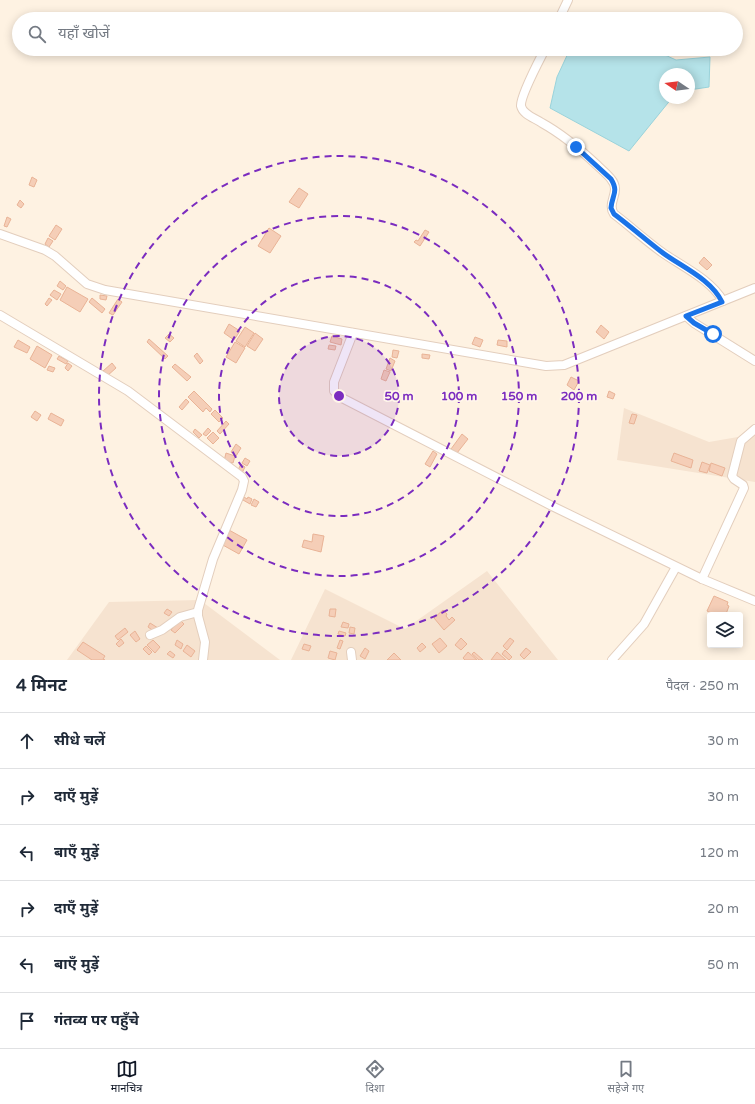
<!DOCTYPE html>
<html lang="hi">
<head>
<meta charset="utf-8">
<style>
	body { margin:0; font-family:"Varela Round","Noto Sans Devanagari",sans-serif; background:#f2f2f3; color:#1f2937 }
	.controls { position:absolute; right:12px; bottom:12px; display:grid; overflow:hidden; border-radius:4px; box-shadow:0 2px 10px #0003 }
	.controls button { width:36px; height:36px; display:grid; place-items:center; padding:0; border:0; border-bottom:1px solid #e0e1e3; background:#fff; color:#1f2937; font:20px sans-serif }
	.compass { position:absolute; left:659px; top:68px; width:36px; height:36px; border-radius:50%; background:#fff; box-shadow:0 2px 10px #0003; rotate:283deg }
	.stop { position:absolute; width:12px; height:12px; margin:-9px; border:3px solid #1a73e8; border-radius:50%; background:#fff }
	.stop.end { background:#1a73e8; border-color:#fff; box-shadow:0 1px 4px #0008 }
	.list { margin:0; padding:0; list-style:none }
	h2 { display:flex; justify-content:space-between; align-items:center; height:52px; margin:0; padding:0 16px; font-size:17px }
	h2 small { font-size:13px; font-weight:400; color:#747a83 }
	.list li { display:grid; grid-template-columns:26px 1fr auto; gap:12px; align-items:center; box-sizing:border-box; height:56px; padding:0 16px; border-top:1px solid #e0e1e3 }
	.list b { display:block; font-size:15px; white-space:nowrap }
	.list em { font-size:13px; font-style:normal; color:#747a83 }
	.icon { flex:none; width:22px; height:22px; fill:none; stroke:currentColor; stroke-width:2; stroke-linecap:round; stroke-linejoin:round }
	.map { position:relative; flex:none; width:755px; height:660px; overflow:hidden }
	.search { position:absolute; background:#fff; box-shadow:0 2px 10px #0003; left:12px; right:12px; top:12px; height:44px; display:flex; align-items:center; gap:10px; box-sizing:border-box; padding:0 14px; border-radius:22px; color:#747a83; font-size:15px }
	.sheet { height:388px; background:#fff }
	nav { display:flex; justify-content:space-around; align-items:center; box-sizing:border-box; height:56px; border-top:1px solid #e0e1e3; background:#fff; font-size:11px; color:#747a83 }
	nav a { display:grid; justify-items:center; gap:2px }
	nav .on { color:#111827 }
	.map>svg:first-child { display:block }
	.residential { fill:#f6e3d0 }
	.water { fill:#b5e3e9; stroke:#9ad3db }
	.building { fill:#f5ceb7; stroke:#e9b396 }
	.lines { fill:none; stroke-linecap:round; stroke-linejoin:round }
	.minor-casing { stroke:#e3cebd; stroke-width:10 }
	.minor { stroke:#fff; stroke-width:8 }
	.route { stroke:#1a73e8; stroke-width:5 }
	.ring { fill:none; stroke:#7b2cbf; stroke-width:2; stroke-dasharray:7 5 }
	.centre { fill:#7b2cbf; stroke:#fff6ea; stroke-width:2 }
	.ring-label { font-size:12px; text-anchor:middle; font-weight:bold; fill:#7b2cbf; stroke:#fff6ea; stroke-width:3.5; stroke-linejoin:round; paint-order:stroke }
</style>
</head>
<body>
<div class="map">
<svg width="755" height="660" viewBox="0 0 755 660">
	<rect width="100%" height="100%" fill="#fef2e2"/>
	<g class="residential">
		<path d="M624 408 709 442 755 434V482L617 460Z"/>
		<path d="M487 571 558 660H291L325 589 405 629Z"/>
		<path d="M200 600 280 660H67L109 602Z"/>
	</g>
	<path class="water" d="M570 49H652L676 60 710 57 709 87 689 90V74H665V98H672L629 151 550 108 557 77Z"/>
	<g class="building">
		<path d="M32 177 37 180 34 187 29 185Z"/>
		<path d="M299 188 308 194 299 208 289 202Z"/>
		<path d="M20 200 24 204 21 208 17 205Z"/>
		<path d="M7 217 11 219 7 227 4 226Z"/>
		<path d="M56 225 62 229 55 240 49 236Z"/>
		<path d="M269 228 281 236 270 253 258 246Z"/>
		<path d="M425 230 429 232 420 246 414 242 416 240 418 241Z"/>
		<path d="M48 238 53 241 49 247 45 244Z"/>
		<path d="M704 257 712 265 707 270 699 263Z"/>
		<path d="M60 281 66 286 63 290 57 286Z"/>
		<path d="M67 287 88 299 80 312 60 300Z"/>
		<path d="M54 290 61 294 57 300 50 295Z"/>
		<path d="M100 295 107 296 106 300 100 299Z"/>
		<path d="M49 298 52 300 47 306 45 304Z"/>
		<path d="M92 298 105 309 102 313 89 302Z"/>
		<path d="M118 299 122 302 113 315 109 313Z"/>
		<path d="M229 324 240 331 234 340 224 333Z"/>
		<path d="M601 325 609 332 604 339 596 332Z"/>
		<path d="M245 327 254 333 245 347 236 341Z"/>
		<path d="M255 333 263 339 255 351 247 346Z"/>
		<path d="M169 334 174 338 170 342 165 338Z"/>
		<path d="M332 336 342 339 341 345 330 342Z"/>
		<path d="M475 337 483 340 480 347 472 344Z"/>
		<path d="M149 339 168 356 165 359 147 342Z"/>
		<path d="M18 340 30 347 27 353 14 347Z"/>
		<path d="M498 340 507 341V347L497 345Z"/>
		<path d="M235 342 245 348 236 363 226 357Z"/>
		<path d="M329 345 336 346 335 350 328 349Z"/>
		<path d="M37 346 52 355 45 368 30 359Z"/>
		<path d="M393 350 399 351 397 358 392 357Z"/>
		<path d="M197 353 203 361 200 364 194 356Z"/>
		<path d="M422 354 430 355 429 359 422 358Z"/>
		<path d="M59 356 68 361 66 364 57 359Z"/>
		<path d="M390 358 395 361 391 371 386 369Z"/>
		<path d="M68 363 72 366 68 371 65 368Z"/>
		<path d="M112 363 116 368 107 376 103 371Z"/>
		<path d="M175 364 191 377 187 381 172 367Z"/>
		<path d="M49 366 55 368 53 372 47 370Z"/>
		<path d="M384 370 390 372 386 381 381 379Z"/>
		<path d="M571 377 579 381 574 390 567 385Z"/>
		<path d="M194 391 212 409 210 412 206 408 203 412 188 397Z"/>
		<path d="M609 391 615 394 613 399 607 397Z"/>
		<path d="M186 399 189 402 182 410 179 407Z"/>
		<path d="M215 410 223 418 219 422 211 414Z"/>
		<path d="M35 411 41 415 37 421 31 417Z"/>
		<path d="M51 413 64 420 61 426 48 419Z"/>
		<path d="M632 414 637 415 634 424 629 423Z"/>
		<path d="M226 421 229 424 220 434 217 431Z"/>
		<path d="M208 428 211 431 206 436 203 434Z"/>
		<path d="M195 429 202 435 199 438 193 432Z"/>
		<path d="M213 432 219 438 213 444 207 438Z"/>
		<path d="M462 434 468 439 457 453 451 449Z"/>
		<path d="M236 444 241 448 236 456 231 452Z"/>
		<path d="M433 451 437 454 430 467 425 464Z"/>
		<path d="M226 453 235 456 233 463 224 461Z"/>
		<path d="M674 453 693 460 691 468 671 461Z"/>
		<path d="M245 458 250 461 247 466 242 463Z"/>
		<path d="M702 462 710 465 707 473 699 471Z"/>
		<path d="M711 463 725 468 722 476 709 471Z"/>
		<path d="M241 464 245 467 242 473 238 470Z"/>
		<path d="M244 497 247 499 248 497 252 499 250 504 243 500Z"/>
		<path d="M254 499 259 502 256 507 251 505Z"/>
		<path d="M229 530 247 540 239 554 221 544Z"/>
		<path d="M313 534 324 536 321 552 302 547 304 540 312 542Z"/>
		<path d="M714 596 728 602 727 605 729 606 726 614 723 613 722 615H715L707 611Z"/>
		<path d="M167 609 172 612 169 616 164 613Z"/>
		<path d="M330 609H336L335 617 329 616Z"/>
		<path d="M443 610 447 614 446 616 449 620 452 617 455 620 444 630 434 618Z"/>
		<path d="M180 620 184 624 175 633 171 630Z"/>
		<path d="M343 622 349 624 348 628 341 627Z"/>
		<path d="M150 623 158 628 155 632 148 627Z"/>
		<path d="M350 627 355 628 354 634 349 633Z"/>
		<path d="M125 628 128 632 118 640 115 636Z"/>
		<path d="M135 631 140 639 136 642 130 635Z"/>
		<path d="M339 631 346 633 345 636 338 634Z"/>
		<path d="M440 638 447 646 439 653 432 644Z"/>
		<path d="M461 638 467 644 461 650 455 645Z"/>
		<path d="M510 638 514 641 507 650 503 646Z"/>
		<path d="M121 639 124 643 119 647 116 644Z"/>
		<path d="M153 640 160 647 155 653 147 645Z"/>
		<path d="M177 640 183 644 181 649 175 645Z"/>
		<path d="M340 640 343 641 340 649 337 648Z"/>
		<path d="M83 642 105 656 103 659 105 660H92L77 650Z"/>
		<path d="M422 643 426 647 420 652 417 648Z"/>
		<path d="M304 644 311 646 309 651 302 649Z"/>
		<path d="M187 645 195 651 191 657 183 651Z"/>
		<path d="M146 646 152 652 149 655 143 649Z"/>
		<path d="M365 648 369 651 365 659 360 656Z"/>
		<path d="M526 648 531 652 524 659 520 655Z"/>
		<path d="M505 650 512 657 509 660 502 654Z"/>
		<path d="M170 651 175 655 173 658 167 654Z"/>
		<path d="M330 651 337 653 335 660 328 658Z"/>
		<path d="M468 652 477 660H465L463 658Z"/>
		<path d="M474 652 483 660H479L472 654Z"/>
		<path d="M497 652 506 660H491Z"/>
		<path d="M394 653 401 660H387Z"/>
	</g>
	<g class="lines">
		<g class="minor-casing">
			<g id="minor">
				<path d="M559 19 568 0"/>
				<path d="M545 49C540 59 520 96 521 106 523 115 535 118 542 123 562 134 581 150 598 166 602 170 607 174 611 179 622 192 606 202 614 214 630 226 646 241 663 253 683 267 710 279 723 301"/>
				<path d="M0 234 45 250 55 256 87 284 105 290 546 366 564 365 755 288"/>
				<path d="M0 315 128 391 242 477 244 481 242 490 213 559 198 610V616L205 642 203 660"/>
				<path d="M686 316 694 323 755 361"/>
				<path d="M353 333 334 382V391L342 398 554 507 702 579 755 601"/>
				<path d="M702 579 744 488 743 485 734 479 732 476 741 441 755 429"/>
				<path d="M150 635 162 630 180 617 198 612"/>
				<path d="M351 652 352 660"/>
				<path d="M612 660 644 624 676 567"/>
			</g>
		</g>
		<use href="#minor" class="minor"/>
	</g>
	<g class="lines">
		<path class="route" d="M576 147 611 179C619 192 612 195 611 208L614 214C630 226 646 240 663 253 682 267 711 279 722 302L686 316 694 323 713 334"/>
	</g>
	<circle cx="339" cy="396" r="60" fill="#7b2cbf" fill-opacity=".12"/>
	<g class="ring">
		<circle cx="339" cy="396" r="60"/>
		<circle cx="339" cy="396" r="120"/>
		<circle cx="339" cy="396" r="180"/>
		<circle cx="339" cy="396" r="240"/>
	</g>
	<circle cx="339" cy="396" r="6" class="centre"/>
	<g class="ring-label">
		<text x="399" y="400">50 m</text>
		<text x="459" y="400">100 m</text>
		<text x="519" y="400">150 m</text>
		<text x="579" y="400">200 m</text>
	</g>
</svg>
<div class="controls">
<button><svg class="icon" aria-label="layers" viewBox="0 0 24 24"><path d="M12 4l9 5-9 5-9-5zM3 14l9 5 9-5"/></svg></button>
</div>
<svg class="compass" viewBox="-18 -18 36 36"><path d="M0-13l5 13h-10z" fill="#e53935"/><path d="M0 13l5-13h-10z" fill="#747a83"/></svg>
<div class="stop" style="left:713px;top:334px"></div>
<div class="stop end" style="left:576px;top:147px"></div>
<div class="search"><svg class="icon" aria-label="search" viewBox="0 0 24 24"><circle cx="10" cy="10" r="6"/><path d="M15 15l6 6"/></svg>यहाँ खोजें</div>
</div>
<section class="sheet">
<h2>4 मिनट<small>पैदल · 250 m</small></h2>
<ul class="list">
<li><svg class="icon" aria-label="ahead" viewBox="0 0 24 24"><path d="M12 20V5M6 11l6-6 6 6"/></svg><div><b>सीधे चलें</b></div><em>30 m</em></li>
<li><svg class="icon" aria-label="right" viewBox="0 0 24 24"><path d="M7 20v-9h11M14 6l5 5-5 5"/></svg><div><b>दाएँ मुड़ें</b></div><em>30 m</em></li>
<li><svg class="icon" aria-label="left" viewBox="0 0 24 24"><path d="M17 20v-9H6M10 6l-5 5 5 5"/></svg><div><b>बाएँ मुड़ें</b></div><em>120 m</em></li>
<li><svg class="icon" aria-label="right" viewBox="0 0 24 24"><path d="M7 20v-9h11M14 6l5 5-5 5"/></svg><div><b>दाएँ मुड़ें</b></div><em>20 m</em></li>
<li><svg class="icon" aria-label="left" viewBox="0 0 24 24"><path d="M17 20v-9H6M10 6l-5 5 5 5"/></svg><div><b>बाएँ मुड़ें</b></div><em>50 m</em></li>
<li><svg class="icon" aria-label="arrive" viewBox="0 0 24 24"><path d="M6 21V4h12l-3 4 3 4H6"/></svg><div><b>गंतव्य पर पहुँचे</b></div></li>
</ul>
</section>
<nav>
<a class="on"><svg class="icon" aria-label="map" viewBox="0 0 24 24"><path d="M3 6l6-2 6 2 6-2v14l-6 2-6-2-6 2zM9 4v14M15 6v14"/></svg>मानचित्र</a>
<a><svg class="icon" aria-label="directions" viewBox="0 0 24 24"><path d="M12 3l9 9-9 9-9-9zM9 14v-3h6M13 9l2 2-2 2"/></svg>दिशा</a>
<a><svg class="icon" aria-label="saved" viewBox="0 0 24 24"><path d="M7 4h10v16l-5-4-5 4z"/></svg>सहेजे गए</a>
</nav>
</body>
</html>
